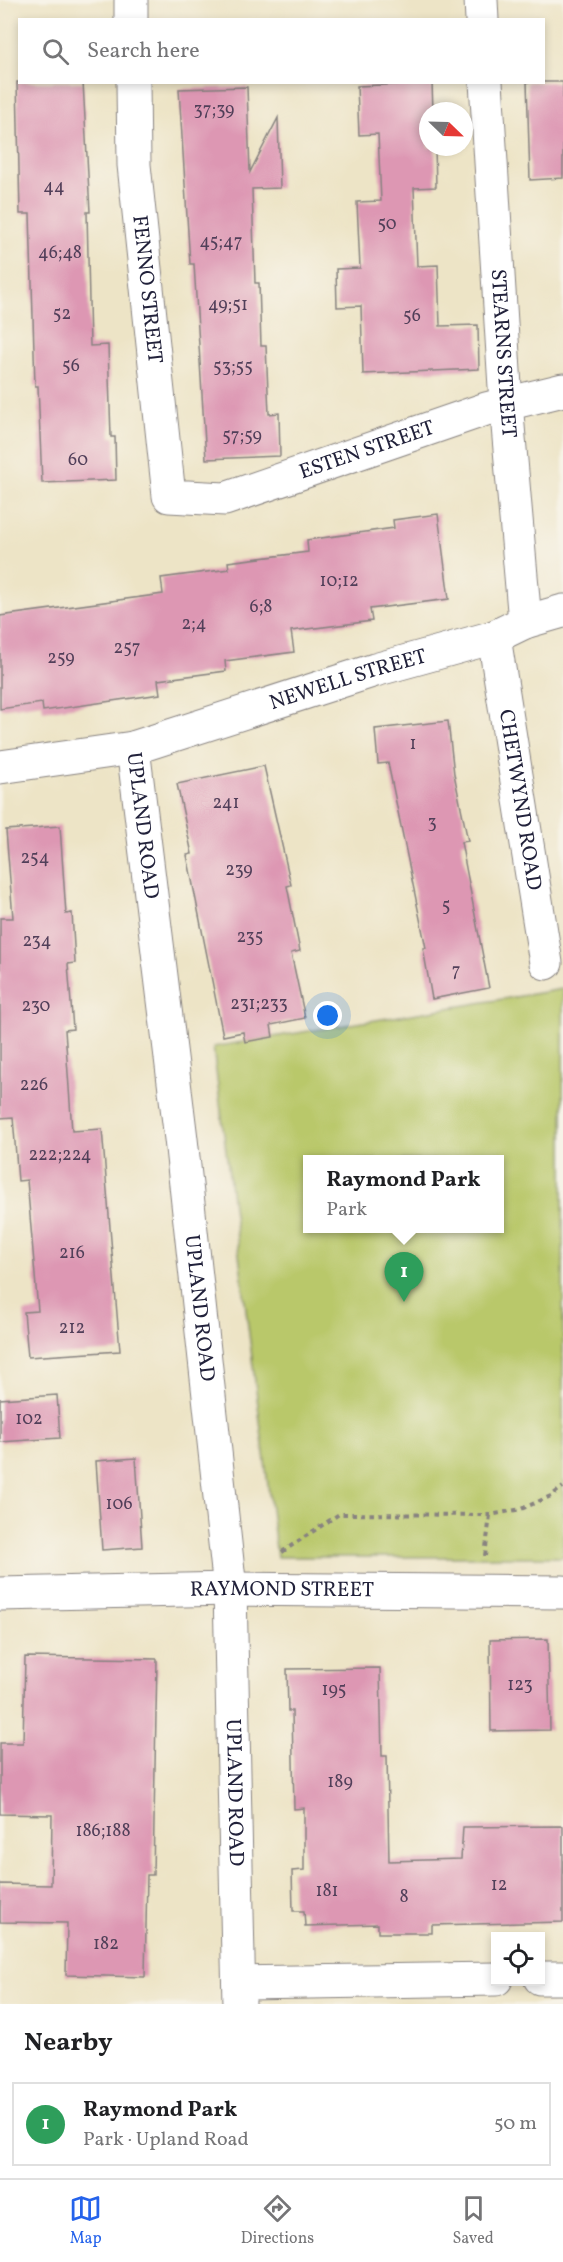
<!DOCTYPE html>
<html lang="en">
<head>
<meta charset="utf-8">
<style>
	body { margin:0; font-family:Vollkorn,serif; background:#f2f2f2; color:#202124 }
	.controls { position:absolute; right:18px; bottom:18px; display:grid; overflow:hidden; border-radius:0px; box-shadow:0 3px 9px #0003 }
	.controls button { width:54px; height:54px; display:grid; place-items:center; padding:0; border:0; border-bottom:2px solid #e0e0e0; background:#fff; color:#202124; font:30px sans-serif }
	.compass { position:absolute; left:419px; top:102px; width:54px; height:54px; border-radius:50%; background:#fff; box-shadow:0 3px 9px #0003; rotate:113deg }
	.you { position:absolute; left:328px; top:1016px; width:21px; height:21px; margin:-15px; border:4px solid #fff; border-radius:50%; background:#1a73e8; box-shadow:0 0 0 9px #1a73e833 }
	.badge { display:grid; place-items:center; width:39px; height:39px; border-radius:50%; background:#2563eb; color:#fff; font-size:20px; font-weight:700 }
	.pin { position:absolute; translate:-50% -50px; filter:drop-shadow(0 2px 3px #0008) }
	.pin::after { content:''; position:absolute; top:32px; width:21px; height:18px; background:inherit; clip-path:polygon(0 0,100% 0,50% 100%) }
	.popup { position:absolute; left:303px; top:1155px; width:201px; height:78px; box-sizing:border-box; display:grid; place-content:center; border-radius:0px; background:#fff; filter:drop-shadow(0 2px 4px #0005); font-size:20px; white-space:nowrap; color:#757577 }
	.popup b { font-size:22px; color:#202124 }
	.popup::after { content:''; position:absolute; left:50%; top:100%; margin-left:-12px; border:12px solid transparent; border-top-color:#fff }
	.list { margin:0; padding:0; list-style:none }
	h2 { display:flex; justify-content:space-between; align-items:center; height:78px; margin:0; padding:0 24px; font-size:26px }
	h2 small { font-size:20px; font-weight:400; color:#757577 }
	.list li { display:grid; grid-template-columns:39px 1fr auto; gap:18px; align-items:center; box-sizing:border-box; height:84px; margin:0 12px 12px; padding:0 12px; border:2px solid #e0e0e0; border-radius:0px }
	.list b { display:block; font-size:22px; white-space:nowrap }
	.list p { margin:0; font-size:20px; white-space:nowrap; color:#757577 }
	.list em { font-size:20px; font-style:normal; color:#757577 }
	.icon { flex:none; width:33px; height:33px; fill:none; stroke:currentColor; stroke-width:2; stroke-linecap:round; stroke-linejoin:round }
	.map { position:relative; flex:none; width:563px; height:2004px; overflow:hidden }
	.search { position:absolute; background:#fff; box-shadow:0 3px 9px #0003; left:18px; right:18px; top:18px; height:66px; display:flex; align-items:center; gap:15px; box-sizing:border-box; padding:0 21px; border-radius:0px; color:#757577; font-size:22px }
	.sheet { height:174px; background:#fff }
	nav { display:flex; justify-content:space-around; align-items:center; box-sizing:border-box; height:84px; border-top:2px solid #e0e0e0; background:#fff; font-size:16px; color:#757577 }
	nav a { display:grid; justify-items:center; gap:3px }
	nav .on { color:#2563eb }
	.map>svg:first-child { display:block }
	.green { fill:#b9c86b; stroke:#6e7553; stroke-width:1.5; fill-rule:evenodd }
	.building { fill:#dd97b3 }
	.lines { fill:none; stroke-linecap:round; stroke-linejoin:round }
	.minor-casing { stroke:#888380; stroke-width:35 }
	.path { stroke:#888380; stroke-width:4; stroke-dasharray:4.5 4.5; stroke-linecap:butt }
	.minor { stroke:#fff; stroke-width:33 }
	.labels { text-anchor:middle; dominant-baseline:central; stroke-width:4.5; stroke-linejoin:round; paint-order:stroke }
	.number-label { font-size:18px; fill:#513f59 }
	.street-label { font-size:21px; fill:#22223b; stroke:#f7f3e8 }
</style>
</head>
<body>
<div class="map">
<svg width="563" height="2004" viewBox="0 0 563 2004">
	<rect width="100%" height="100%" fill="#f7f3e8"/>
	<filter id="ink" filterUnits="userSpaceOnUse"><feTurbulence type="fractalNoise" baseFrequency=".0167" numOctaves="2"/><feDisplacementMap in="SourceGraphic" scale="12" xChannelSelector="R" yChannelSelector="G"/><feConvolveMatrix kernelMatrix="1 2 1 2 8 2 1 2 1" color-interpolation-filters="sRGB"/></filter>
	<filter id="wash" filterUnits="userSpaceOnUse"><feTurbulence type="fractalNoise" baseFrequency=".008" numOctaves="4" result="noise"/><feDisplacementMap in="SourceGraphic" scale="24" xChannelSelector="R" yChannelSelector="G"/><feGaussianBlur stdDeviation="1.35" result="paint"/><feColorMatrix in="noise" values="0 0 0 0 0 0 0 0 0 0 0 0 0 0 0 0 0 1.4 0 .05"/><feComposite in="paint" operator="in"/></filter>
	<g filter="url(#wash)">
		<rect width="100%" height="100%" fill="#ede4c6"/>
		<path class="green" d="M563 989V1557H277L213 1047ZM308 1160H500V1228H308Z"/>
		<g id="blocks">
			<g class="building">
				<path d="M17 82H83L90 212H87L90 346 108 345 111 437H115L116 480 42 483 38 386H35L30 214H20Z"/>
				<path d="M527 82H563V178L530 180Z"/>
				<path d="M432 83 433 111H428V147H435L436 187 414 188 417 266 438 265 440 326 478 325 479 369 363 374 361 306 337 307 336 269 360 268 357 202 381 201 378 134 359 135 357 86Z"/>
				<path d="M247 87 250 172 278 118 280 188 252 189 255 283H259L261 346H266L269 414 279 413 280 456 206 459 194 264H190L179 89Z"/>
				<path d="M438 514 449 599 370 609 372 621 291 631 294 652 225 661 226 671 158 680 160 694 43 711 42 703 0 709V616L163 594 161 578 229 569 228 562 308 552 307 540 394 528 393 520Z"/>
				<path d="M448 721 454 774 468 841 461 842 489 988 432 999 423 948H426L388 763 378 764 375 729Z"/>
				<path d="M264 766 291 885 287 886 300 951 291 953 305 1018 271 1025 273 1037 245 1042 243 1032 223 1036 187 855 192 854 177 784Z"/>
				<path d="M60 826 66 914 72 913 75 963 68 964 73 1029 65 1030 72 1131 102 1129 120 1351 28 1357 24 1312 38 1311 27 1180 18 1181 13 1117 0 1118V918H13L6 830Z"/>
				<path d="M57 1395 60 1438 0 1442V1399Z"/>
				<path d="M136 1458 142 1547 102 1550 96 1461Z"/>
				<path d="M548 1639 550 1730 491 1731 490 1640Z"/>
				<path d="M25 1657 157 1659 153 1875H147L145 1977 66 1975 67 1923 0 1922V1884L51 1885 52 1815 0 1814V1743H23Z"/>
				<path d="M380 1668 382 1756H387L389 1861 461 1859 463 1827 563 1826V1922L432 1925V1933H378V1924L305 1926 304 1911H293L292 1871 304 1870V1808L294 1809 292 1711H288L287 1669Z"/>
			</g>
		</g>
	</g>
	<g filter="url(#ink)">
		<use href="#blocks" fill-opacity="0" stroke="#888380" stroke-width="1.5"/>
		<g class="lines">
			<g class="minor-casing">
				<g id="minor">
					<path d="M131 0V20"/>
					<path d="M481 0 482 20"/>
					<path id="s1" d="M133 82 134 165 169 496 225 499 486 409 563 390"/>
					<path id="s2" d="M486 82 506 403 525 622"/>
					<path id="s3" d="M494 637 546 963"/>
					<path id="s4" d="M133 748 181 1139 230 1589 239 2004"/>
					<path id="s5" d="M0 767 133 748 375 670 494 637 525 622 563 611"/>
					<path id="s6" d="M0 1594 230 1589 563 1592"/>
					<path d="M540 1978H563"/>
					<path d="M239 1983 496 1979"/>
				</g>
			</g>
			<g class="path">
				<path d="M282 1552 339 1514 490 1515 521 1509 551 1496 563 1487"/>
				<path d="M485 1556 490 1515"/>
			</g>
			<use href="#minor" class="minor"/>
		</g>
	</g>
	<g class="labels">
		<g class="number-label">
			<text x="214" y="110">37;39</text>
			<text x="54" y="187">44</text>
			<text x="387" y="224">50</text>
			<text x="221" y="242">45;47</text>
			<text x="60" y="253">46;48</text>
			<text x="228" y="305">49;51</text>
			<text x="62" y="314">52</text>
			<text x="412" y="316">56</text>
			<text x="71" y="366">56</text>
			<text x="233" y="367">53;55</text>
			<text x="242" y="436">57;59</text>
			<text x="78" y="460">60</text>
			<text x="339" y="581">10;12</text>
			<text x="261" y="607">6;8</text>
			<text x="194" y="624">2;4</text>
			<text x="127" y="648">257</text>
			<text x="61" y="658">259</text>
			<text x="413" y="744">1</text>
			<text x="226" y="803">241</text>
			<text x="432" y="823">3</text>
			<text x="35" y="858">254</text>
			<text x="239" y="870">239</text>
			<text x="446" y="906">5</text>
			<text x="250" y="937">235</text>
			<text x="37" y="941">234</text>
			<text x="456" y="971">7</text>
			<text x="259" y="1004">231;233</text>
			<text x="36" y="1006">230</text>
			<text x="34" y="1085">226</text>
			<text x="60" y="1155">222;224</text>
			<text x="72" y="1253">216</text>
			<text x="72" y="1328">212</text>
			<text x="29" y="1419">102</text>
			<text x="119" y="1504">106</text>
			<text x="520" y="1685">123</text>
			<text x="334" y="1690">195</text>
			<text x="340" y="1782">189</text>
			<text x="103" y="1831">186;188</text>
			<text x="499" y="1885">12</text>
			<text x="327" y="1891">181</text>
			<text x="404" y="1897">8</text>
			<text x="106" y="1944">182</text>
		</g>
		<g class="street-label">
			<text stroke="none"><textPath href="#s1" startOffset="208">FENNO STREET</textPath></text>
			<text stroke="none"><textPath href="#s2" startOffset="272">STEARNS STREET</textPath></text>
			<text stroke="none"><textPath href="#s1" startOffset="622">ESTEN STREET</textPath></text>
			<text stroke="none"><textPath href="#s5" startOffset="360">NEWELL STREET</textPath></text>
			<text stroke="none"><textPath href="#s3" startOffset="165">CHETWYND ROAD</textPath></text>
			<text stroke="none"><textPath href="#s4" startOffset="78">UPLAND ROAD</textPath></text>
			<text stroke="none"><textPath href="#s4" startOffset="564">UPLAND ROAD</textPath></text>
			<text stroke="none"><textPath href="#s6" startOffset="282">RAYMOND STREET</textPath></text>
			<text stroke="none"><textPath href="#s4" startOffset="1050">UPLAND ROAD</textPath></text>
		</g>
	</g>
</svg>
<div class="controls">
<button><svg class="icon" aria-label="locate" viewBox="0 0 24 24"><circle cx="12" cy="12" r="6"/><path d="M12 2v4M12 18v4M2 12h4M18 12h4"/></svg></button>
</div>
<svg class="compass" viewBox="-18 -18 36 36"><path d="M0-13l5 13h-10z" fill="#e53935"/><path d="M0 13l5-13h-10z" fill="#757577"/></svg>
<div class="you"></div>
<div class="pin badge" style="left:404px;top:1302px;background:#2e9e5b">1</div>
<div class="popup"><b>Raymond Park</b>Park</div>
<div class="search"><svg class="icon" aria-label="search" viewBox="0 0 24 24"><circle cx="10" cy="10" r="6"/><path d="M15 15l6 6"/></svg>Search here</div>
</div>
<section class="sheet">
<h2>Nearby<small></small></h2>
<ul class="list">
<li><span class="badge" style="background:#2e9e5b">1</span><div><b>Raymond Park</b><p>Park · Upland Road</p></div><em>50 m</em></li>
</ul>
</section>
<nav>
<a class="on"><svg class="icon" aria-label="map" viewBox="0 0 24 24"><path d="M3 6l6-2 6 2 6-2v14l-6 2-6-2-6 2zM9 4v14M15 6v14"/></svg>Map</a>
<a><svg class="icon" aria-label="directions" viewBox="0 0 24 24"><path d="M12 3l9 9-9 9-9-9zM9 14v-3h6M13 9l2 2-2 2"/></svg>Directions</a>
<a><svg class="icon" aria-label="saved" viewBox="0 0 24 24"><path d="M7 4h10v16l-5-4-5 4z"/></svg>Saved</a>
</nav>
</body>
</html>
